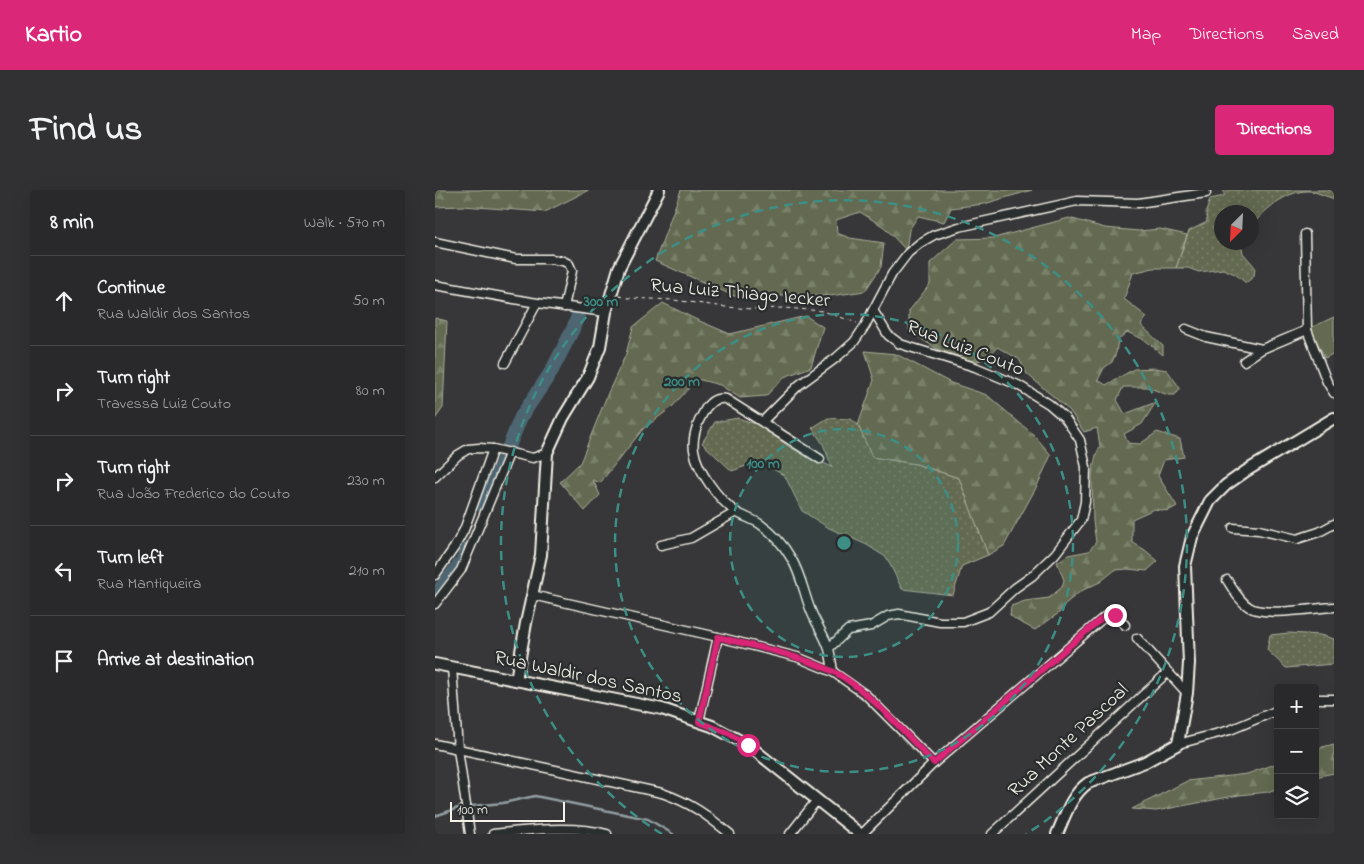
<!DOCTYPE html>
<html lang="en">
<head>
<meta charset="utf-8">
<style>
	body { margin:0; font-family:"Indie Flower",sans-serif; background:#313032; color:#f1f3f6 }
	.controls { position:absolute; right:15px; bottom:15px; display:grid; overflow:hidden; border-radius:5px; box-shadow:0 5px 20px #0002 }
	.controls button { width:45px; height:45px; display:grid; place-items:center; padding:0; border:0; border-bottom:1px solid #454447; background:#29282a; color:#f1f3f6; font:25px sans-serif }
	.compass { position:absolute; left:779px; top:15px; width:45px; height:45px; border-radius:50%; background:#29282a; box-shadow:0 5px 20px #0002; rotate:204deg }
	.scale { position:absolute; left:15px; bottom:12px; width:115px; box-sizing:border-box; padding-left:5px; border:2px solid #f4f1e8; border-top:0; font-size:14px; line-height:18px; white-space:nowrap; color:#f4f1e8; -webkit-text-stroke:4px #2a2d2e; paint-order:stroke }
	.stop { position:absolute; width:15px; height:15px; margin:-11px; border:4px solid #db2777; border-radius:50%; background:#fff }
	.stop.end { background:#db2777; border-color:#fff; box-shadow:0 1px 5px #0008 }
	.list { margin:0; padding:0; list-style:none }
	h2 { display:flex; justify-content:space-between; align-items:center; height:65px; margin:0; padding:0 20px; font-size:21px }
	h2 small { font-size:16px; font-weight:400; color:#a5a6a8 }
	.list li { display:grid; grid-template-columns:32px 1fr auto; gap:15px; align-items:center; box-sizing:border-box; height:90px; padding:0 20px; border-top:1px solid #454447 }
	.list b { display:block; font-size:19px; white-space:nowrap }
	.list p { margin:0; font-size:16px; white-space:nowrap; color:#a5a6a8 }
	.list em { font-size:16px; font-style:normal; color:#a5a6a8 }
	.icon { flex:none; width:28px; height:28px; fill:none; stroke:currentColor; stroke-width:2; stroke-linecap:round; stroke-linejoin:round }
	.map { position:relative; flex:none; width:899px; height:644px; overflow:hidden; border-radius:5px }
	header { display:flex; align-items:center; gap:30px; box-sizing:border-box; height:70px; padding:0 25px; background:#db2777; color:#fff }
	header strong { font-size:24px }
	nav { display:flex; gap:28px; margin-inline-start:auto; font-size:18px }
	.intro { display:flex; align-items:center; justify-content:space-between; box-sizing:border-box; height:120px; padding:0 30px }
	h1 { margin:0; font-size:35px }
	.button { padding:12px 22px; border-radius:5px; background:#db2777; color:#fff; font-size:18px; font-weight:700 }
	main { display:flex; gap:30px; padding:0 30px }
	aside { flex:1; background:#29282a; border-radius:5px; box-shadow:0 5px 20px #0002 }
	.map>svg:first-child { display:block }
	.grass { fill:url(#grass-dots); stroke:#acae9c }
	.forest { fill:url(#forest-firs); stroke:#acae9c }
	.pitch { fill:#636b51; stroke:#acae9c }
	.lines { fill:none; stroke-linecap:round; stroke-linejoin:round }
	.stream { stroke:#909ea1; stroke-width:2.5 }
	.river { stroke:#4d6672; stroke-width:14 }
	.street-casing { stroke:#f4f1e8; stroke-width:11 }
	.secondary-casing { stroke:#f4f1e8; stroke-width:14 }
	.path { stroke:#f4f1e8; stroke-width:1; stroke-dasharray:4 4; stroke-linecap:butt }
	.street { stroke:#2a2d2e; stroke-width:8 }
	.secondary { stroke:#2a2d2e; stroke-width:10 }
	.route { stroke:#db2777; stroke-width:6 }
	.ring { fill:none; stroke:#3d8f86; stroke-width:2.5; stroke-dasharray:9 6 }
	.labels { text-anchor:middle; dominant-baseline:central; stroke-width:4.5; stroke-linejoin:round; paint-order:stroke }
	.street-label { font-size:20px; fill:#f4f1e8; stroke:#2a2d2e }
	.centre { fill:#3d8f86; stroke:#2a2d2e; stroke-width:2.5 }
	.ring-label { font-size:15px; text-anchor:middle; font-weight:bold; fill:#3d8f86; stroke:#2a2d2e; stroke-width:4.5; stroke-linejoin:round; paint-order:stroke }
</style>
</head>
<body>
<header>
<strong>Kartio</strong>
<nav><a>Map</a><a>Directions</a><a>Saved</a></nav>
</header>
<div class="intro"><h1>Find us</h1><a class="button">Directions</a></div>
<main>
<aside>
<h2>8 min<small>Walk · 570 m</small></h2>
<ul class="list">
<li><svg class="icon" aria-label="ahead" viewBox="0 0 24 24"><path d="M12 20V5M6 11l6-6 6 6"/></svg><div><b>Continue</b><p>Rua Waldir dos Santos</p></div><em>50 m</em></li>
<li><svg class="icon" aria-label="right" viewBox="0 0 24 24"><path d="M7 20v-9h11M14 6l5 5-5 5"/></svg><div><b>Turn right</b><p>Travessa Luiz Couto</p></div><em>80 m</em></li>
<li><svg class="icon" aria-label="right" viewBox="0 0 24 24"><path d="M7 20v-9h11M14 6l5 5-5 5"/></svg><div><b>Turn right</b><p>Rua João Frederico do Couto</p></div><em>230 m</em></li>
<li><svg class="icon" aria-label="left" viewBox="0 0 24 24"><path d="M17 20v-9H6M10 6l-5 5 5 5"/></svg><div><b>Turn left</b><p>Rua Mantiqueira</p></div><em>210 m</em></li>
<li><svg class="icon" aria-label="arrive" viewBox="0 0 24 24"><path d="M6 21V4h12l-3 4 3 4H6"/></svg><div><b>Arrive at destination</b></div></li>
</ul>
</aside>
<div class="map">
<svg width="899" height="644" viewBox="0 0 899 644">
	<defs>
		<pattern id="grass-dots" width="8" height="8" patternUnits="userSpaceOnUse" patternTransform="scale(1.25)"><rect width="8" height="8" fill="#636b51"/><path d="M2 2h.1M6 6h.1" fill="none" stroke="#7a816a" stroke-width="1.8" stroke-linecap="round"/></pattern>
		<pattern id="forest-firs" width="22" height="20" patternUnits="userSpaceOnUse" patternTransform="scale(1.25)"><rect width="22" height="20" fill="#636b51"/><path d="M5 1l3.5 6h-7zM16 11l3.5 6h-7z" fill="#7a816a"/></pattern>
	</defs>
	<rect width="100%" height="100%" fill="#373638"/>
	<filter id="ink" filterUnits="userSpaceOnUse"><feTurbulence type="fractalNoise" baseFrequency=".02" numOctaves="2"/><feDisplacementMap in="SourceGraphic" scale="10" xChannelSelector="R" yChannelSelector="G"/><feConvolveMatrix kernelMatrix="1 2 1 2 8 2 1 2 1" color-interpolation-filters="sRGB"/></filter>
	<g filter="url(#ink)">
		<g class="grass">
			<path d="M789 0H899V11L897 8C889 6 878 0 871 1 850 2 829 20 817 36L816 22H786V52L806 53 808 63 820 77 819 86 811 93 800 84 788 79 764 82 753 78H741L754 41 772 32 771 22 775 9 789 6Z"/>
			<path d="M303 228 324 235 356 258 397 277 388 254 377 238 393 228 416 229 423 235 437 267 481 274 524 288 553 365 527 376 518 405 467 399 452 368 432 355 394 338 367 321 350 286 325 271 297 281 267 253 280 232Z"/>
			<path d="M854 443 885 445 899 449V474L851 478 832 460 835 445Z"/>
		</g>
		<g class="forest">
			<path d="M0 0H154L110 22 28 16 0 17Z"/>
			<path d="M246 0H597L549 14 516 18 509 32 483 26 474 40 471 60 449 37 425 22 401 30 402 43 415 48 449 53 446 77 430 101 395 106H299L220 71Z"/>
			<path d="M634 28 670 38 704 41 725 39 752 45 741 78H718L698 83 689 109 712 127 706 135 728 156V165L710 150 692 142 683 150 681 163 677 172 669 178 663 190 671 195 699 179 720 178 732 180 745 198 740 205H733L712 197H688L682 210 690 224 721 212 707 234 689 244 693 253 705 254 722 242 745 249 749 267 729 270 723 286 742 316 733 321 719 319 697 329V352L710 360 723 371 712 381 693 379 680 380 665 392 646 401 630 414 624 423 600 440 581 430 575 425 576 416 590 411 614 408 627 397 629 390 622 372 633 365 654 361 661 352 658 331 657 284 661 265 665 256 662 238 649 242 635 221 592 184 584 169 562 157 554 167 540 172 502 159 474 141V121L495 94V73L522 49 559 48Z"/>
			<path d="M228 113 260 129 295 144 371 126 388 137 376 177 349 187 331 206 305 208 285 195 262 189 237 217 208 239 165 293 158 290 165 305 150 321 125 292 145 273 173 203 191 164 198 137Z"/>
			<path d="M0 128 12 131 8 218 0 229Z"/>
			<path d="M430 161 461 164 516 193 552 205 600 246 616 265 602 296 569 356 553 365 524 288 481 274 437 267 423 235 439 190Z"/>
			<path d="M899 554V583L880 587V559Z"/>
			<path d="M843 573V598L833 602 804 605 721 621 697 619 752 591 812 584Z"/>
		</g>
		<path class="pitch" d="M899 127V163L890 168 875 138Z"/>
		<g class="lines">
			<path class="stream" d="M0 626 26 617 68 613 100 606 213 629 238 644"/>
			<g class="river">
				<path d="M49 317 86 227 116 182 138 139 143 125"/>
				<path d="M0 405 28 370 32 360"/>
			</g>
			<g class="street-casing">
				<g id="street">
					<path d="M870 44 872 140 892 192 899 203"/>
					<path d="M0 52 81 69H116L128 71 134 74 137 81 129 117"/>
					<path d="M0 95 102 113 171 122"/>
					<path d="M751 139 771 147 827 159 872 140"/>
					<path d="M809 171 827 159"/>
					<path d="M70 173 102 113"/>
					<path d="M328 231 364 195 401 168 419 152 430 136 438 120"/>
					<path d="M385 269 291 209C280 207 273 213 268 223 262 233 257 248 259 260 262 281 284 310 301 322 309 327 318 329 325 334 338 343 348 354 356 368 366 384 369 404 376 421 381 434 390 446 394 459 396 467 397 474 398 482"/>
					<path d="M0 287 23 265 33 259 44 258 58 259 98 268 112 263"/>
					<path d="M798 338 824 340 862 349 884 342 899 334"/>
					<path d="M226 355 256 348 301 322"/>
					<path d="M0 385 19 358 29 340 58 259"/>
					<path d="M792 390C798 399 804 411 814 417 829 427 879 418 899 417"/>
					<path d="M97 405 283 447 362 467 398 482 431 505 499 573"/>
					<path d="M0 414 26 380 75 262"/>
					<path d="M702 448 752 503"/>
					<path d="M394 458 413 440 436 436 453 426 464 424 505 432H528L554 422 580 398 597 386 620 364 646 330 650 312 651 277 645 250 630 228 614 214 583 195 540 177 465 154 453 145 438 120 457 84 473 63 485 53 499 45 524 37 642 11 703 13 771 3"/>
					<path d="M17 478 23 559 35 644"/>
					<path d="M880 509H899"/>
					<path d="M264 531 283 447"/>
					<path d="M0 554 227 603C256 613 272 625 295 644"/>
					<path d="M743 554 795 540 843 520"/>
					<path d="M58 644C92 640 140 635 172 644"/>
					<path d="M355 644 382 610"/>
					<path d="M427 644 499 573 674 423 680 425 690 435"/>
					<path d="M557 644 733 482"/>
				</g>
			</g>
			<g class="secondary-casing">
				<g id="secondary">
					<path d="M0 474 227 519 277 536 313 555 425 644"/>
					<path d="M81 490 91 433 106 365 112 263 128 228 153 187 165 157 171 122 184 78 224 0"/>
					<path d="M622 644C630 626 636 605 653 593L710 572 743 554 752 503 754 473 750 376 757 347 775 311 791 295 811 281 899 228"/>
				</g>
			</g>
			<path class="path" d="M184 106 194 108 238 110 291 117 317 119 348 118 388 121 422 133"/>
			<use href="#street" class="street"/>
			<use href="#secondary" class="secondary"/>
		</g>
	</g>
	<g class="lines" filter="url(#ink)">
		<path class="route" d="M313 555 293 543 264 532 283 447C321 457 361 464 397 481 432 498 471 545 499 573L661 433 674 423 680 425"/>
	</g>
	<circle cx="409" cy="353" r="114" fill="#3d8f86" fill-opacity=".12"/>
	<g class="ring">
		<circle cx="409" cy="353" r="114"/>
		<circle cx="409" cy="353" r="229"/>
		<path d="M227 644A343 343 0 1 1 591 644"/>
	</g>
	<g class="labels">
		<g class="street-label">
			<text transform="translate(305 104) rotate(5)">Rua Luiz Thiago Iecker</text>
			<text transform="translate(530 159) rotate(21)">Rua Luiz Couto</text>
			<text transform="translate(153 488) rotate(12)">Rua Waldir dos Santos</text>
			<text transform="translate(634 551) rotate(-43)">Rua Monte Pascoal</text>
		</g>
	</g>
	<circle cx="409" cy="353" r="8" class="centre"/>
	<g class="ring-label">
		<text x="166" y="116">300 m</text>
		<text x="247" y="196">200 m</text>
		<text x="328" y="278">100 m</text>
	</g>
</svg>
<div class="controls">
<button>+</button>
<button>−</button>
<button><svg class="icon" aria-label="layers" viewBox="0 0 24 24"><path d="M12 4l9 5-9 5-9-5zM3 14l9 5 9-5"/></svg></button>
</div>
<svg class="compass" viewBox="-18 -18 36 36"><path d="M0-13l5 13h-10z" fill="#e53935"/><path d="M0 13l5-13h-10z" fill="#a5a6a8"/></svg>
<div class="scale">100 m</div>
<div class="stop" style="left:313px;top:555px"></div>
<div class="stop end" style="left:680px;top:425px"></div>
</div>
</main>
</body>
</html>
